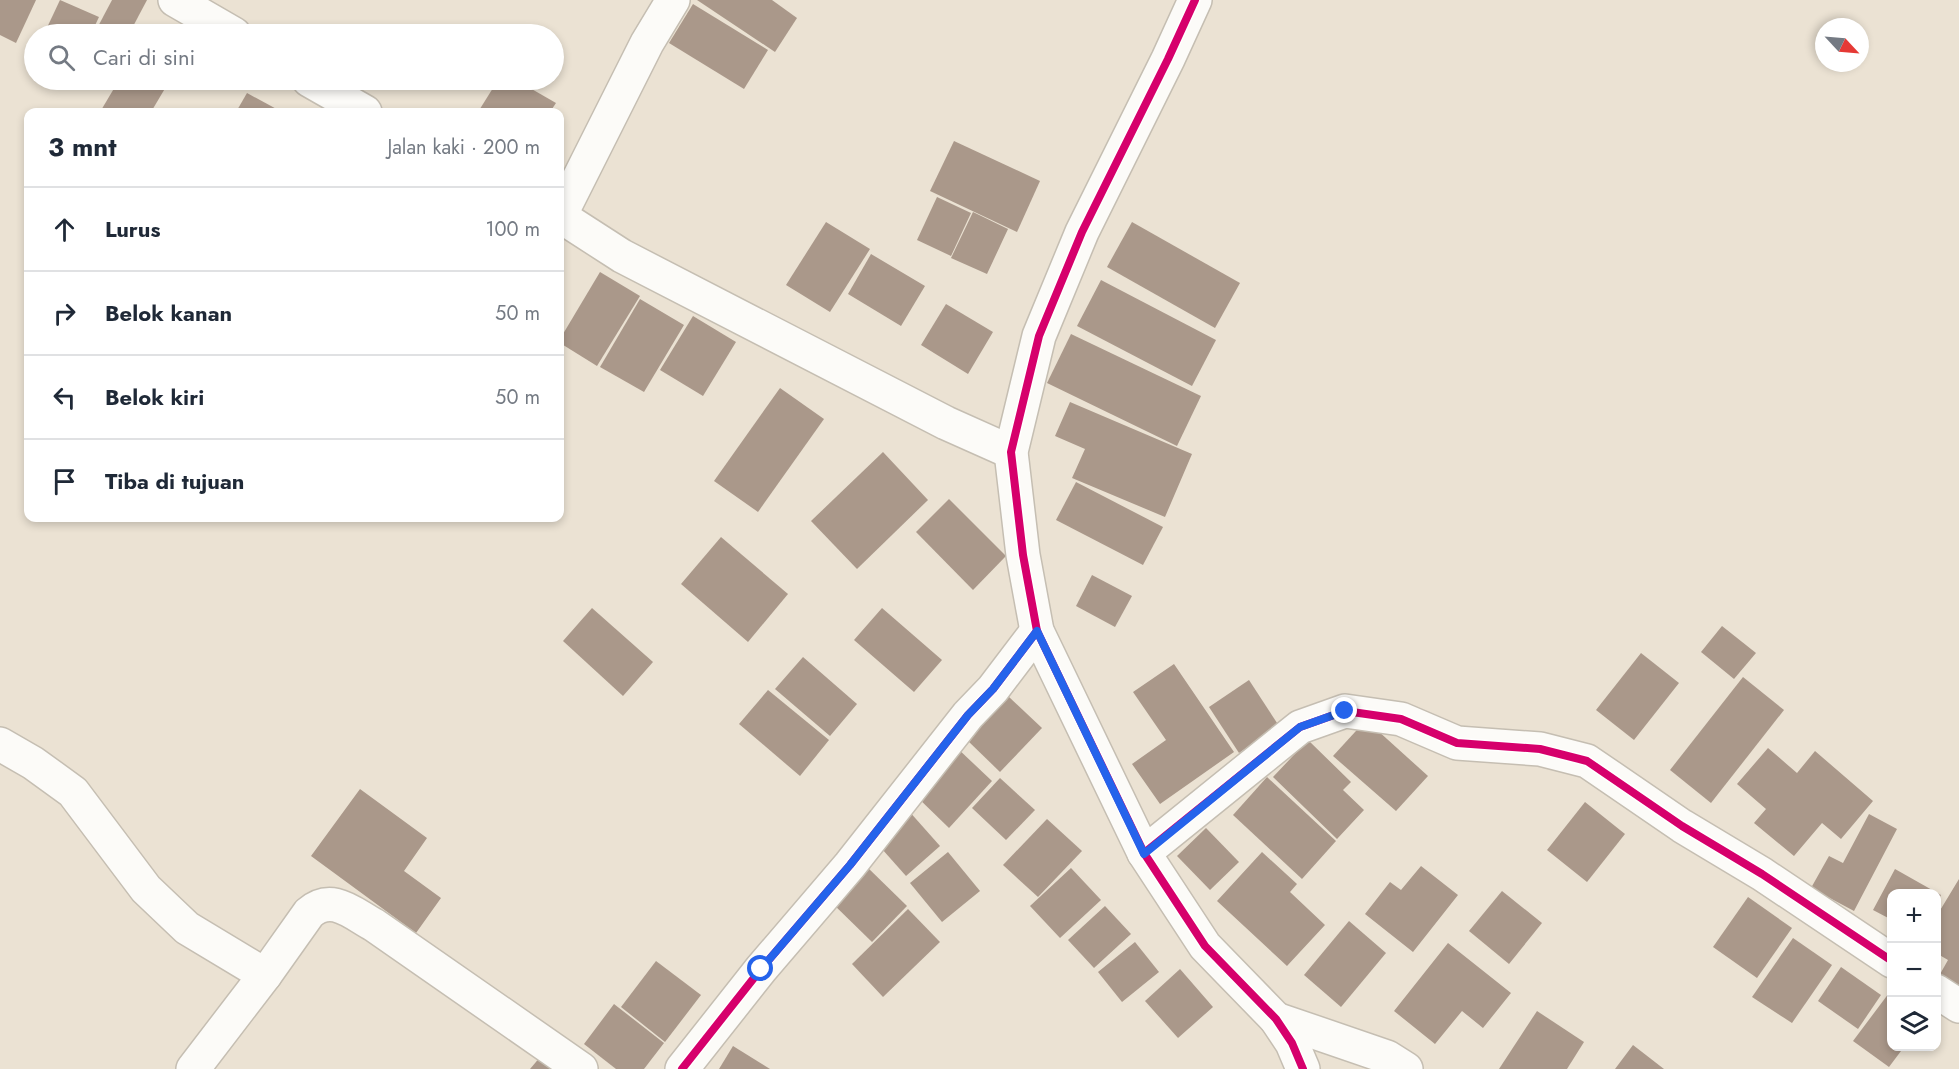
<!DOCTYPE html>
<html lang="id">
<head>
<meta charset="utf-8">
<style>
	body { margin:0; font-family:Jost,sans-serif; background:#f6f6f7; color:#1f2937 }
	.controls { position:absolute; right:18px; bottom:18px; display:grid; overflow:hidden; border-radius:12px; box-shadow:0 3px 9px #0003 }
	.controls button { width:54px; height:54px; display:grid; place-items:center; padding:0; border:0; border-bottom:2px solid #e0e1e3; background:#fff; color:#1f2937; font:30px sans-serif }
	.compass { position:absolute; left:1815px; top:18px; width:54px; height:54px; border-radius:50%; background:#fff; box-shadow:0 3px 9px #0003; rotate:116deg }
	.stop { position:absolute; width:18px; height:18px; margin:-14px; border:4px solid #2563eb; border-radius:50%; background:#fff }
	.stop.end { background:#2563eb; border-color:#fff; box-shadow:0 2px 6px #0008 }
	.list { margin:0; padding:0; list-style:none }
	h2 { display:flex; justify-content:space-between; align-items:center; height:78px; margin:0; padding:0 24px; font-size:26px }
	h2 small { font-size:20px; font-weight:400; color:#747a83 }
	.list li { display:grid; grid-template-columns:39px 1fr auto; gap:18px; align-items:center; box-sizing:border-box; height:84px; padding:0 24px; border-top:2px solid #e0e1e3 }
	.list b { display:block; font-size:22px; white-space:nowrap }
	.list em { font-size:20px; font-style:normal; color:#747a83 }
	.icon { flex:none; width:33px; height:33px; fill:none; stroke:currentColor; stroke-width:2; stroke-linecap:round; stroke-linejoin:round }
	.map { position:relative; flex:none; width:1959px; height:1069px; overflow:hidden }
	.search { position:absolute; background:#fff; box-shadow:0 3px 9px #0003; left:24px; top:24px; width:540px; height:66px; display:flex; align-items:center; gap:15px; box-sizing:border-box; padding:0 21px; border-radius:33px; color:#747a83; font-size:22px }
	.panel { position:absolute; background:#fff; box-shadow:0 3px 9px #0003; left:24px; top:108px; width:540px; height:414px; border-radius:12px }
	.map>svg:first-child { display:block }
	.building { fill:#aa988a }
	.lines { fill:none; stroke-linecap:round; stroke-linejoin:round }
	.minor-casing { stroke:#c5beb2; stroke-width:36 }
	.tertiary-casing { stroke:#c5beb2; stroke-width:36 }
	.minor { stroke:#fcfbf8; stroke-width:33 }
	.tertiary { stroke:#fcfbf8; stroke-width:33 }
	.cycleway-casing { stroke:#fff; stroke-width:11 }
	.cycleway { stroke:#d6006c; stroke-width:8 }
	.route { stroke:#2563eb; stroke-width:8 }
</style>
</head>
<body>
<div class="map">
<svg width="1959" height="1069" viewBox="0 0 1959 1069">
	<rect width="100%" height="100%" fill="#ebe2d3"/>
	<g class="building">
		<path d="M0 0H36L16 43 0 35Z"/>
		<path d="M60 0 99 17 91 34H44Z"/>
		<path d="M112 0H147L129 34H94Z"/>
		<path d="M697 0H772L797 18 775 52Z"/>
		<path d="M693 4 768 50 744 89 669 43Z"/>
		<path d="M119 80H170L151 112H100Z"/>
		<path d="M498 80H516L556 103 550 112H478Z"/>
		<path d="M247 93 282 112H236Z"/>
		<path d="M954 141 1040 181 1017 232 930 191Z"/>
		<path d="M937 197 971 213 951 256 917 240Z"/>
		<path d="M973 212 1008 229 987 274 951 258Z"/>
		<path d="M826 222 870 249 830 312 786 285Z"/>
		<path d="M1132 222 1240 283 1215 328 1107 267Z"/>
		<path d="M871 254 925 286 901 326 848 294Z"/>
		<path d="M600 272 640 296 597 366 560 343V339Z"/>
		<path d="M1101 280 1216 340 1192 386 1077 326Z"/>
		<path d="M640 299 684 325 644 392 600 367Z"/>
		<path d="M946 304 993 332 968 374 921 345Z"/>
		<path d="M693 316 736 342 703 396 660 370Z"/>
		<path d="M1071 334 1201 396 1177 446 1047 383Z"/>
		<path d="M780 388 824 419 758 512 714 481Z"/>
		<path d="M1070 402 1192 454 1165 517 1072 478 1085 449 1055 436Z"/>
		<path d="M883 452 928 500 857 569 811 521Z"/>
		<path d="M1076 482 1163 527 1143 565 1056 520Z"/>
		<path d="M949 499 1006 556 973 590 916 532Z"/>
		<path d="M721 537 788 594 748 642 681 584Z"/>
		<path d="M1092 575 1132 596 1115 627 1076 606Z"/>
		<path d="M592 608 653 662 623 696 563 641Z"/>
		<path d="M882 608 942 660 914 692 854 640Z"/>
		<path d="M1722 626 1756 653 1734 679 1701 652Z"/>
		<path d="M1641 653 1679 683 1634 740 1596 710Z"/>
		<path d="M803 657 857 704 830 736 775 689Z"/>
		<path d="M1174 664 1234 752 1160 804 1132 764 1166 740 1133 692Z"/>
		<path d="M1743 677 1784 710 1711 803 1670 770Z"/>
		<path d="M1249 680 1279 726 1239 753 1209 707Z"/>
		<path d="M768 690 829 740 800 776 739 724Z"/>
		<path d="M1008 696 1042 728 1000 772 966 739Z"/>
		<path d="M1366 720 1428 776 1396 811 1333 756Z"/>
		<path d="M1308 740 1351 782 1343 790 1364 810 1337 839 1273 777Z"/>
		<path d="M956 747 992 781 949 828 913 793Z"/>
		<path d="M1768 748 1797 773 1815 751 1873 801 1841 839 1822 823 1794 856 1754 823 1766 809 1737 784Z"/>
		<path d="M1267 777 1336 841 1302 879 1233 815Z"/>
		<path d="M1000 778 1035 810 1006 840 972 808Z"/>
		<path d="M360 789 427 838 404 871 441 898 416 933 311 856Z"/>
		<path d="M1585 802 1625 834 1587 882 1547 850Z"/>
		<path d="M908 810 940 846 906 876 874 840Z"/>
		<path d="M1869 814 1897 829 1854 911 1811 888 1829 856 1843 863Z"/>
		<path d="M1047 819 1082 851 1038 897 1003 865Z"/>
		<path d="M1206 828 1239 862 1210 890 1177 856Z"/>
		<path d="M948 852 980 891 942 922 910 883Z"/>
		<path d="M1262 852 1297 884 1290 892 1325 925 1287 966 1217 901Z"/>
		<path d="M864 864 907 906 872 942 829 900Z"/>
		<path d="M1421 866 1458 895 1413 952 1365 914 1390 882 1401 890Z"/>
		<path d="M1071 868 1101 900 1060 938 1030 906Z"/>
		<path d="M1895 869 1941 895 1936 904V894H1892V920L1873 910Z"/>
		<path d="M1959 879V987L1939 976 1948 960 1936 953V917Z"/>
		<path d="M1502 891 1542 923 1509 964 1469 931Z"/>
		<path d="M1748 897 1792 928 1757 978 1713 947Z"/>
		<path d="M1105 906 1131 934 1094 968 1068 940Z"/>
		<path d="M908 909 940 942 883 997 852 964Z"/>
		<path d="M1349 921 1386 953 1341 1007 1304 975Z"/>
		<path d="M1793 938 1832 965 1792 1023 1752 997Z"/>
		<path d="M1135 942 1159 972 1122 1002 1098 972Z"/>
		<path d="M1448 943 1511 993 1483 1028 1462 1011 1435 1044 1394 1011Z"/>
		<path d="M656 961 701 995 665 1042 621 1007Z"/>
		<path d="M1841 967 1881 995 1858 1029 1818 1001Z"/>
		<path d="M1180 969 1213 1007 1178 1038 1145 1001Z"/>
		<path d="M1892 989V1047H1904L1889 1067 1853 1041Z"/>
		<path d="M614 1004 664 1043 644 1069H616L584 1044Z"/>
		<path d="M1537 1011 1584 1042 1567 1069H1499Z"/>
		<path d="M1633 1045 1664 1069H1615Z"/>
		<path d="M733 1046 770 1069H719Z"/>
		<path d="M541 1056 556 1069H530Z"/>
	</g>
	<g class="lines">
		<g class="minor-casing">
			<g id="minor">
				<path d="M175 0 234 34"/>
				<path d="M309 80 365 112"/>
				<path d="M560 216 622 256 946 423 1011 452"/>
				<path d="M560 216 647 43 673 0"/>
				<path d="M0 744 33 763 73 792 146 889 187 928 265 975"/>
				<path d="M1144 853 1300 727 1345 711 1401 719 1457 743 1540 749 1587 761 1682 826 1762 874 1892 961"/>
				<path d="M1936 991 1959 1006"/>
				<path d="M1276 1019 1387 1057 1406 1069"/>
				<path d="M193 1069 265 975 309 913C332 893 352 913 374 925L581 1069"/>
				<path d="M682 1069 761 969 850 865 968 715 993 689 1037 631"/>
			</g>
		</g>
		<g class="tertiary-casing">
			<path id="tertiary" d="M1195 0 1168 59 1082 232 1039 336 1011 452 1023 555 1037 631 1144 853 1205 946 1276 1019 1292 1043 1303 1069"/>
		</g>
		<use href="#minor" class="minor"/>
		<use href="#tertiary" class="tertiary"/>
		<g class="cycleway-casing">
			<g id="cycleway">
				<path d="M1195 0 1168 59 1082 232 1039 336 1011 452 1023 555 1037 631 1144 853 1205 946 1276 1019 1292 1043 1303 1069"/>
				<path d="M1144 853 1300 727 1345 711 1401 719 1457 743 1540 749 1587 761 1682 826 1762 874 1892 961"/>
				<path d="M682 1069 761 969 850 865 968 715 993 689 1037 631"/>
			</g>
		</g>
		<use href="#cycleway" class="cycleway"/>
	</g>
	<g class="lines">
		<path class="route" d="M761 969 850 865 968 715 993 689 1037 631 1144 854 1300 727 1345 711"/>
	</g>
</svg>
<div class="controls">
<button>+</button>
<button>−</button>
<button><svg class="icon" aria-label="layers" viewBox="0 0 24 24"><path d="M12 4l9 5-9 5-9-5zM3 14l9 5 9-5"/></svg></button>
</div>
<svg class="compass" viewBox="-18 -18 36 36"><path d="M0-13l5 13h-10z" fill="#e53935"/><path d="M0 13l5-13h-10z" fill="#747a83"/></svg>
<div class="stop" style="left:761px;top:969px"></div>
<div class="stop end" style="left:1345px;top:711px"></div>
<div class="search"><svg class="icon" aria-label="search" viewBox="0 0 24 24"><circle cx="10" cy="10" r="6"/><path d="M15 15l6 6"/></svg>Cari di sini</div>
<section class="panel">
<h2>3 mnt<small>Jalan kaki · 200 m</small></h2>
<ul class="list">
<li><svg class="icon" aria-label="ahead" viewBox="0 0 24 24"><path d="M12 20V5M6 11l6-6 6 6"/></svg><div><b>Lurus</b></div><em>100 m</em></li>
<li><svg class="icon" aria-label="right" viewBox="0 0 24 24"><path d="M7 20v-9h11M14 6l5 5-5 5"/></svg><div><b>Belok kanan</b></div><em>50 m</em></li>
<li><svg class="icon" aria-label="left" viewBox="0 0 24 24"><path d="M17 20v-9H6M10 6l-5 5 5 5"/></svg><div><b>Belok kiri</b></div><em>50 m</em></li>
<li><svg class="icon" aria-label="arrive" viewBox="0 0 24 24"><path d="M6 21V4h12l-3 4 3 4H6"/></svg><div><b>Tiba di tujuan</b></div></li>
</ul>
</section>
</div>
</body>
</html>
